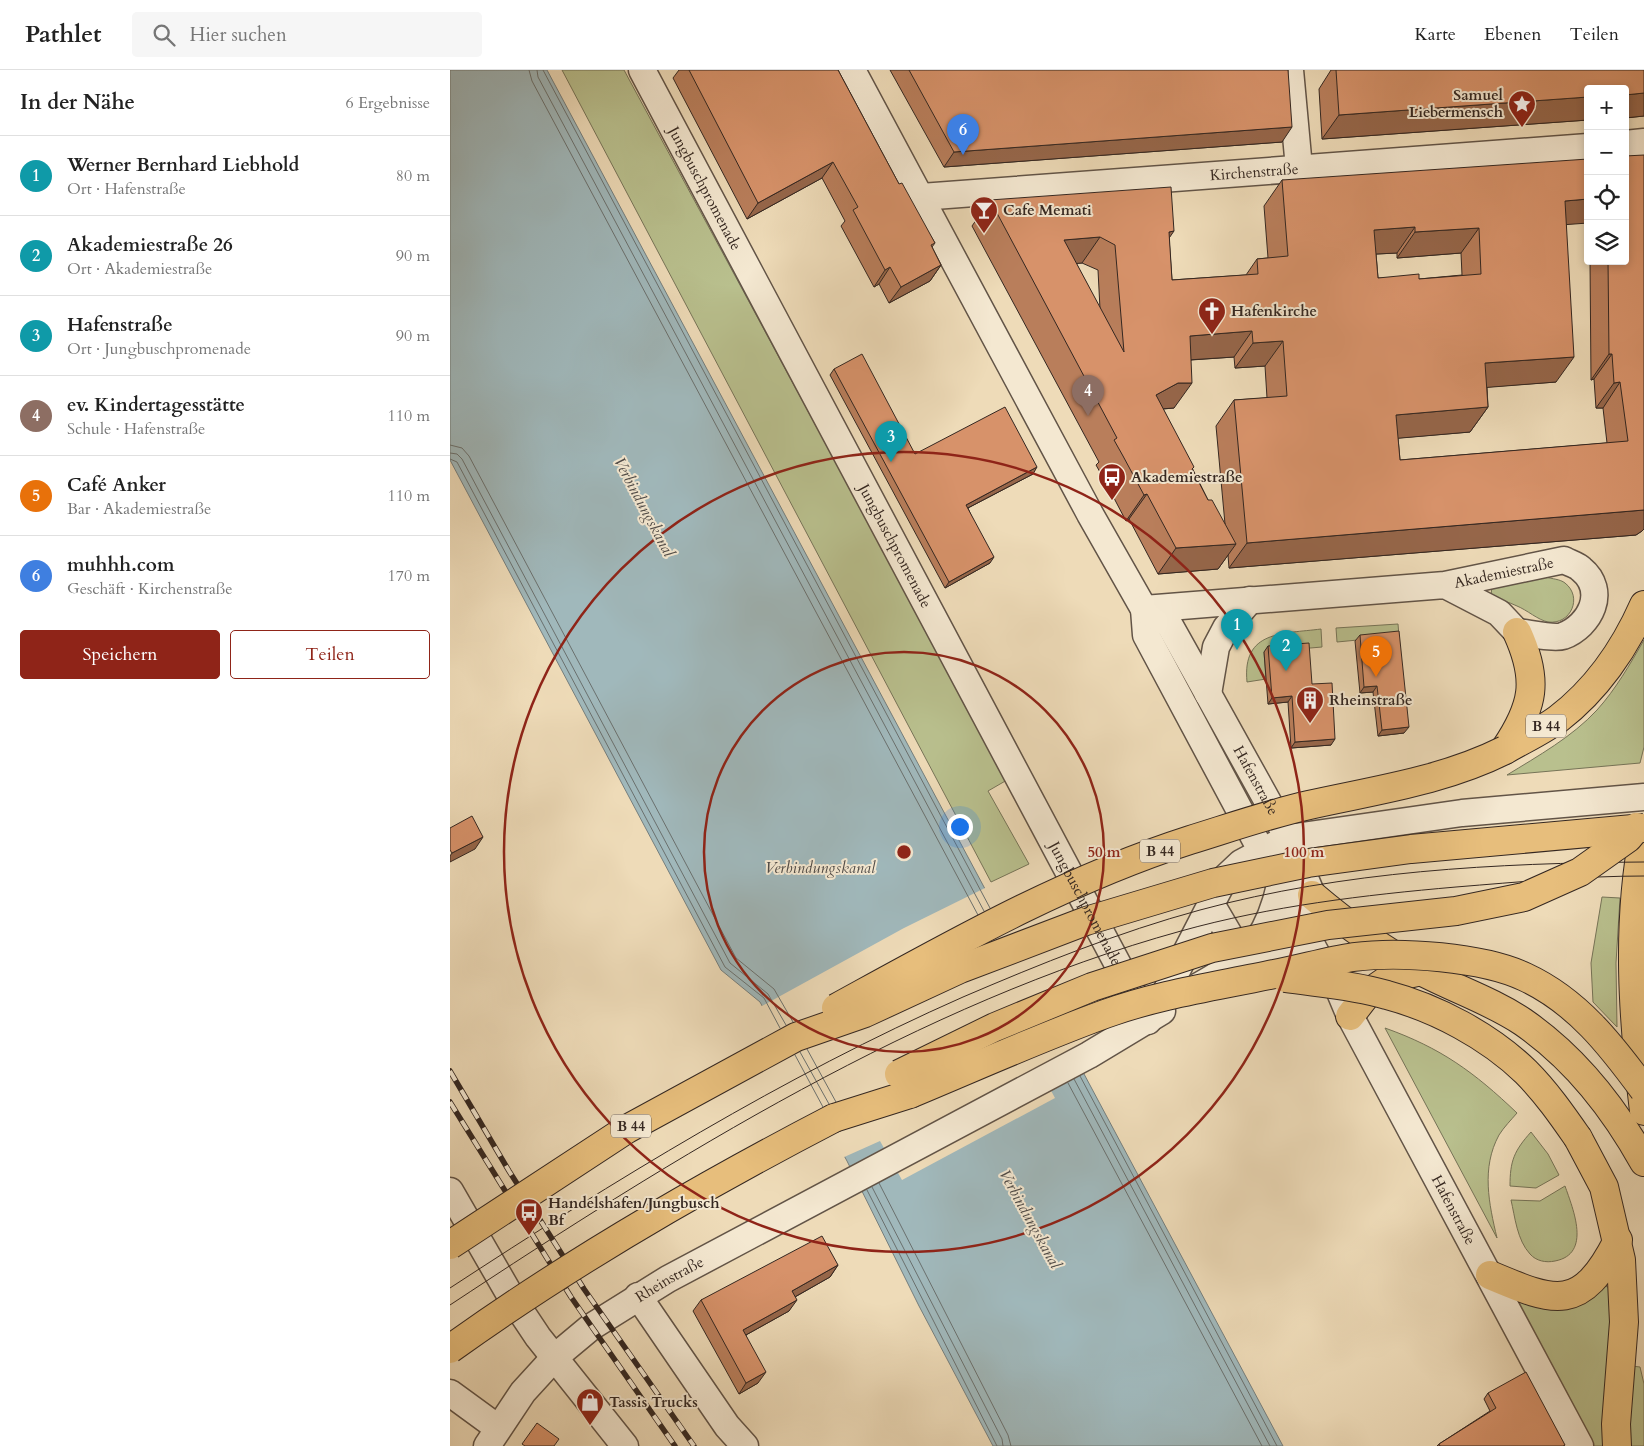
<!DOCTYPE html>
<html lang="de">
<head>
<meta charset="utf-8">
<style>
	body { margin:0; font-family:Cardo,serif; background:#f6f6f6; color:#222 }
	.controls { position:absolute; right:15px; top:15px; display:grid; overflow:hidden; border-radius:5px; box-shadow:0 2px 8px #0003 }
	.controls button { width:45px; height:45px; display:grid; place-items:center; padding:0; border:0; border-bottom:1px solid #e0e0e0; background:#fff; color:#222; font:25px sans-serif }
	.you { position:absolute; left:509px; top:756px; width:18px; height:18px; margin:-12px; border:4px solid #fff; border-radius:50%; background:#1a73e8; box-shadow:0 0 0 8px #1a73e833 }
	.badge { display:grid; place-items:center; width:32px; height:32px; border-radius:50%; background:#8f2418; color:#fff; font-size:16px; font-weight:700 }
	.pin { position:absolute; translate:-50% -41px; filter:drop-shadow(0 1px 2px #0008) }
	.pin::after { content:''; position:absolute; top:26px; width:18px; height:15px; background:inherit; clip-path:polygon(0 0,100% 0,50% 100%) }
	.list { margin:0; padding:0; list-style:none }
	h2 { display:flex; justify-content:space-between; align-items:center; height:65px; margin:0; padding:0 20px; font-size:21px }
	h2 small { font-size:16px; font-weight:400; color:#767676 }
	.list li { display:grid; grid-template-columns:32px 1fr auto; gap:15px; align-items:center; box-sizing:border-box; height:80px; padding:0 20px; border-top:1px solid #e0e0e0 }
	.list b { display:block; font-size:19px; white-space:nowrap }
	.list p { margin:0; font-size:16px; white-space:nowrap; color:#767676 }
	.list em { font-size:16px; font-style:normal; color:#767676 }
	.actions { display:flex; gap:10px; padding:15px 20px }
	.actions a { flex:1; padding:11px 0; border:1px solid #8f2418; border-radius:5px; text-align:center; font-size:18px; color:#8f2418 }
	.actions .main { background:#8f2418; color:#fff }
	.icon { flex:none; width:28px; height:28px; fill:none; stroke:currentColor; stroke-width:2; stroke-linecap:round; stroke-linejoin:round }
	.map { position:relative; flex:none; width:1194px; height:1376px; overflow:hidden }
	header { display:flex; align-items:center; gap:30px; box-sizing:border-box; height:70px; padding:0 25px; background:#fff; border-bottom:1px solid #e0e0e0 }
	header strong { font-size:24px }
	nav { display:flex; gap:28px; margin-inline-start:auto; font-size:18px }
	.search { width:350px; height:45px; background:#f6f6f6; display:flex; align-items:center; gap:12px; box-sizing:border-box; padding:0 18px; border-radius:5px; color:#767676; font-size:19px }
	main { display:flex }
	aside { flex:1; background:#fff }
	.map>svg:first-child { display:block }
	.green { fill:#b9c08e; stroke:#767458 }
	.water { fill:#a0b8bb; stroke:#757e7d }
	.pier { fill:#eedbb8 }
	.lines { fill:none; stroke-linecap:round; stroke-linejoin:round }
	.shore { stroke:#6a706e; stroke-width:1 }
	.minor-casing { stroke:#625447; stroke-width:29 }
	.major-casing { stroke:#342721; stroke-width:30 }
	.highway-casing { stroke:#342721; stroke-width:30 }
	.minor { stroke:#f4e8d1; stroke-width:26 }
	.major { stroke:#e7be7c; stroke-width:28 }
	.highway { stroke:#e7be7c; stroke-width:28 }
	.tram { stroke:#342721; stroke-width:1 }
	.rail-casing { stroke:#342721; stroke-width:5.5 }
	.rail { stroke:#f4e8d1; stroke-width:4; stroke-dasharray:11; stroke-linecap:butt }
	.highway-bridge-casing { stroke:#342721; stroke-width:30; stroke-linecap:butt }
	.highway-bridge { stroke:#e7be7c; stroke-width:28 }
	.wall { fill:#b97e5b; stroke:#342721; fill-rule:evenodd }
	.shaded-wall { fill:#96664a; stroke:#342721 }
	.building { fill:#d7926a; stroke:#342721; fill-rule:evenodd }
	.ring { fill:none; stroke:#8f2418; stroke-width:2.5 }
	.labels { text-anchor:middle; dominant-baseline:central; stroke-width:4; stroke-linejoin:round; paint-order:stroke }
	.shield { fill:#f4e8d1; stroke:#6e6156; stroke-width:1 }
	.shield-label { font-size:14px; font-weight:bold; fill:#342721 }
	.poi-label { font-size:15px; font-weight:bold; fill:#342721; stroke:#f4e8d1; text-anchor:start }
	.street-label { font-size:15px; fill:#342721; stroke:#f4e8d1 }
	.water-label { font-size:16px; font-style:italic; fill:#4f4b48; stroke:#f4e8d1 }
	.centre { fill:#8f2418; stroke:#f4e8d1; stroke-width:2.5 }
	.ring-label { font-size:15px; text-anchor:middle; font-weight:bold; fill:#8f2418; stroke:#f4e8d1; stroke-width:4; stroke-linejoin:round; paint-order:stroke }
</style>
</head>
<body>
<header>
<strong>Pathlet</strong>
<div class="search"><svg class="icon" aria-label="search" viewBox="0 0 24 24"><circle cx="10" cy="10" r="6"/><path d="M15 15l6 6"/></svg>Hier suchen</div>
<nav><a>Karte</a><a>Ebenen</a><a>Teilen</a></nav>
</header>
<main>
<aside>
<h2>In der Nähe<small>6 Ergebnisse</small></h2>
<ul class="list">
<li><span class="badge" style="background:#0f9aa8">1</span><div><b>Werner Bernhard Liebhold</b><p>Ort · Hafenstraße</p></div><em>80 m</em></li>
<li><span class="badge" style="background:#0f9aa8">2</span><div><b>Akademiestraße 26</b><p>Ort · Akademiestraße</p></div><em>90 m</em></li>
<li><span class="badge" style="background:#0f9aa8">3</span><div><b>Hafenstraße</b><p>Ort · Jungbuschpromenade</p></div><em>90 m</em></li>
<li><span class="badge" style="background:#8d6e63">4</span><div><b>ev. Kindertagesstätte</b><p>Schule · Hafenstraße</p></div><em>110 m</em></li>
<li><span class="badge" style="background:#e8710a">5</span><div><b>Café Anker</b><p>Bar · Akademiestraße</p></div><em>110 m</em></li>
<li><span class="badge" style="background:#3f7fe0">6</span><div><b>muhhh.com</b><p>Geschäft · Kirchenstraße</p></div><em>170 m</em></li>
</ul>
<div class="actions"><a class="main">Speichern</a><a>Teilen</a></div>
</aside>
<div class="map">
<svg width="1194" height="1376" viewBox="0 0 1194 1376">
	<rect width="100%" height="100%" fill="#eedbb8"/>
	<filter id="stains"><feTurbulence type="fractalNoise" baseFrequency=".004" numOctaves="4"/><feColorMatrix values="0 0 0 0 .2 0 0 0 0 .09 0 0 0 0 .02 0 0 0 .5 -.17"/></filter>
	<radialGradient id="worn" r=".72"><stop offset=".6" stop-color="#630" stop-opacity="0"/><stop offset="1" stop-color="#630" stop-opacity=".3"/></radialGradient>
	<g class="green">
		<path d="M112 0H174L557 710 538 721 579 794 541 812Z"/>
		<path d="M1096 507C1102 509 1110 509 1115 513 1133 527 1121 555 1098 552 1088 550 1077 540 1067 536 1059 532 1050 530 1041 527L1042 514Z"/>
		<path d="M948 554 949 566 887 572 886 558Z"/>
		<path d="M871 559 872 577 814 582 816 609 797 612C792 560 833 564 871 559Z"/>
		<path d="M1194 570V677L1190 693 1057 705C1088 686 1122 667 1147 640 1166 619 1180 594 1194 570Z"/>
		<path d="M1152 827 1170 828 1166 893 1167 957 1143 932 1141 893Z"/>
		<path d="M935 958C991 978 1024 1002 1067 1043 1061 1050 1054 1057 1049 1065 1031 1098 1039 1134 1047 1168Z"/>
		<path d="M1081 1062 1098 1084 1109 1105 1086 1118 1060 1116C1060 1091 1064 1081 1081 1062Z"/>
		<path d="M1115 1116C1123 1139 1142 1184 1105 1191 1096 1193 1086 1191 1080 1184 1067 1170 1065 1147 1061 1130L1090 1131Z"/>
		<path d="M1155 1216 1163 1219 1155 1376H1142L1066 1230 1143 1226Z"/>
		<path d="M1182 1296 1190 1297 1194 1314V1376H1177Z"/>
	</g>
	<path class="water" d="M0 0H97L833 1376H543L469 1236 397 1091 310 932 271 900 0 390Z"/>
	<path class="pier" d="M537 817 629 990 592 1004 605 1028 452 1110 430 1071 392 1088 310 937 454 858Z"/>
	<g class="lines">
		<g class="shore">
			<path d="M79 0 82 11 528 845"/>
			<path d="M87 0 88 7 534 841"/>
			<path d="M93 0 540 838"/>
			<path d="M0 375 12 378 19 386 286 888 324 919 343 952"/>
			<path d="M0 383 7 384 12 389 280 893 318 924 336 955"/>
			<path d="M0 389 7 392 275 897 314 928 330 958"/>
			<path d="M357 979 386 1032"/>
			<path d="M350 982 379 1034"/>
			<path d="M345 985 373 1037"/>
			<path d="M630 1006 827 1376"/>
			<path d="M624 1009 820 1376"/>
			<path d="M618 1013 812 1376"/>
			<path d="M429 1113 558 1365 561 1376"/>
			<path d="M422 1117 552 1369 553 1376"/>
			<path d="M417 1120 547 1376"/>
		</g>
		<g class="minor-casing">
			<g id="minor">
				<path id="s1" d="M192 0 698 951"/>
				<path d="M402 0 640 444 694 539 696 565 867 885 881 902"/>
				<path d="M840 0 849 98"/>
				<path d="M1175 74 1194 72"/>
				<path id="s2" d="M471 127 1138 77"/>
				<path id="s3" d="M694 539 719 554 747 604 838 768 862 825 867 846"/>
				<path id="s4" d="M694 539 995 515 1114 490C1119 493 1127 495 1131 499 1158 521 1140 556 1113 566 1104 569 1078 563 1067 562L1049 543 995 515"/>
				<path d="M758 624 766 577 776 558 800 530"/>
				<path d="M760 832 780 866 798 883"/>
				<path d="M798 883 867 885"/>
				<path id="s5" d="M879 896 900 946 1130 1376"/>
				<path d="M744 919C759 910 788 894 799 882 827 850 832 808 838 768"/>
				<path d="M705 943 774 809 791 793 838 768 1012 743 1194 727"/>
				<path d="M0 1121 60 1225 88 1267 175 1376"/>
				<path d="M188 1226 277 1356 295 1376"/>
				<path d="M0 1323 48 1358"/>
				<path id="s6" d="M37 1376 73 1322 105 1287 141 1257 218 1209 639 985 712 941"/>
			</g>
		</g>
		<g class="major-casing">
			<g id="major">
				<path d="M1194 763C1176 855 1183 949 1194 1041"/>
				<path d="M862 825C896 854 932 880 971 901 1005 919 1042 931 1073 952 1125 988 1164 1038 1194 1092"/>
				<path d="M900 946 917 924 940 908 971 901"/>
			</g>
		</g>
		<g class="highway-casing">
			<g id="highway">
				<path d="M1055 679C1084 636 1089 610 1067 562"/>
				<path d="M1055 680C1072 670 1092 661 1108 649 1146 620 1175 578 1194 535"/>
				<path d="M384 1048 460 1024"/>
				<path d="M1128 1068 1154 1117 1171 1190 1174 1252 1166 1354 1167 1376"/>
				<path d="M1040 1205C1106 1233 1131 1243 1168 1170"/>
			</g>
		</g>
		<use href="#minor" class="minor"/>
		<use href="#major" class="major"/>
		<use href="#highway" class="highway"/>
		<g class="tram">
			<path d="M0 1218C165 1110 332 1007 513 927 590 894 669 862 750 840 894 801 1046 793 1194 792"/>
			<path d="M0 1235C224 1087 470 933 731 861 821 836 914 825 1006 817 1068 812 1132 806 1194 806"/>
		</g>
		<g class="rail-casing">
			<g id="rail">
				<path d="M0 1001 59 1101 134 1219 244 1376"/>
				<path d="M0 1032 121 1227 225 1376"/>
			</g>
		</g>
		<use href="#rail" class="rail"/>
		<g class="highway-bridge-casing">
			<g id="highway-bridge">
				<path d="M835 908C869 913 903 915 937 925 986 938 1039 966 1076 1002 1096 1022 1112 1045 1128 1068"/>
				<path d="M386 938C501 875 615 810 740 770 779 758 819 744 859 735 926 720 993 711 1055 680"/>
				<path d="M449 1004 545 957 642 917 762 878 878 855 1006 841 1074 827 1130 802 1178 768 1187 757"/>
				<path d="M460 1024C525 997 589 968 655 944 710 924 768 916 824 904 851 899 877 891 904 887 950 881 1033 887 1075 907 1127 931 1161 975 1194 1020"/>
				<path d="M0 1175 177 1059 346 967 415 943 510 899 636 851 763 813 858 793 961 779 1194 758"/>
				<path d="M0 1279C121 1192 251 1117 384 1048"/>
			</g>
		</g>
		<use href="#highway-bridge" class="highway-bridge"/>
	</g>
	<g class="wall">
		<path d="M229 0H388L449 114 485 173 482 177 491 195 480 211 439 233 429 214 424 217 391 156 395 151 372 108 297 149 223 8Z"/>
		<path d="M440 0H838L832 72 494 97Z"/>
		<path d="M881 0H1194V46L1175 48 1138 19V50L872 69 869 19Z"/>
		<path d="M832 110 1116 155 1106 312 1037 317 1038 337 1020 362 948 368 950 390 1157 373 1153 338H1146L1144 309 1141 310 1140 191H1175L1192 461 1186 465 779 498 778 485 768 499 708 504 679 449 676 451 655 411 646 395 649 392 522 156 540 130 719 168 722 210 796 205 807 189 818 188 814 136ZM947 183V188L1011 183 1012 205 969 209 928 208 926 184ZM626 193H632L648 200 650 239ZM784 287 785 298 815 296 817 328 784 330 766 356 775 454 758 430 713 339 724 338 741 290Z"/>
		<path d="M384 299 465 384 583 404 518 438 540 493 495 518 380 305Z"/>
		<path d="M910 565 954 663 928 666 923 622 910 623 905 571Z"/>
		<path d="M818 576 862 614 881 675 841 678 838 632 818 634 814 582Z"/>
		<path d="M388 1195 380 1207 345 1227 339 1241 296 1265 308 1313 289 1324 243 1241 251 1230Z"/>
		<path d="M1038 1323 1115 1375 1114 1376H987L989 1374 1040 1341 1034 1329Z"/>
	</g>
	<g class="shaded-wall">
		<path d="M1194 23V46L1175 48V25Z"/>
		<path d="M1138 27V50L872 69 889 45Z"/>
		<path d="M842 57 832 72 494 97 504 82Z"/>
		<path d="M383 92 372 108 297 149 308 133Z"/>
		<path d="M1138 129V153L1097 156 1115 131Z"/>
		<path d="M965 157 947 183 906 185 924 160Z"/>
		<path d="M1029 158 1011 183 947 188 965 162Z"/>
		<path d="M724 161 706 187 719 162Z"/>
		<path d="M650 167 632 193 596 196 614 170Z"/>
		<path d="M491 195 480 211 439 233 451 217Z"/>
		<path d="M440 197 429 214 424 217 435 200Z"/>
		<path d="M802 261 784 287 722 291 740 266Z"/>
		<path d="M833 271 815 296 785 298 803 273Z"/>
		<path d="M1159 284H1162L1144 309 1141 310Z"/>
		<path d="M1124 287 1106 312 1017 319 1035 293Z"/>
		<path d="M1170 312 1153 338H1146L1164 313Z"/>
		<path d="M728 313H742L724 338 710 339 706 325Z"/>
		<path d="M1038 337 1020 362 928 370 946 345Z"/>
		<path d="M587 397 583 404 512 441 516 435Z"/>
		<path d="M697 424 679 449 676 451 694 425Z"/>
		<path d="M1194 440V459L1192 461 1186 465 779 498 797 473Z"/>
		<path d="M786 474 768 499 708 504 726 478Z"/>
		<path d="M544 487 540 493 495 518 499 512Z"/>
		<path d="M927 616 923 622 910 623 914 617Z"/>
		<path d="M842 626 838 632 818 634 822 628Z"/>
		<path d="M959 657 954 663 928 666 932 660Z"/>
		<path d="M885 669 881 675 841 678 845 672Z"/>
		<path d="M33 767 25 779 0 792V786L2 783Z"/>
		<path d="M388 1195 380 1207 334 1233 342 1221Z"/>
		<path d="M347 1230 339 1241 285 1271 293 1260Z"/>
		<path d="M316 1302 308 1313 289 1324 296 1313Z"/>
	</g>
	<g class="building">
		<path d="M239 0H388L449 114 452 113 485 173 481 175 491 195 451 217 440 197 435 200 403 140 408 137 383 92 308 133Z"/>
		<path d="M459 0H838L842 57 504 82Z"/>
		<path d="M886 0H1194V23L1175 25V19H1138V27L889 45Z"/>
		<path d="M1194 85V440L797 473 784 330 837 326 833 271 803 273 802 261 740 266 742 313H728L706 325 744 397 742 399 758 430H762L786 474 726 478 697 424 694 425 673 386 664 370 667 368 540 130 721 117 724 161 719 162 722 210 808 204 807 189 838 186 832 110 1138 89V129L1115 131 1124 287 1035 293 1038 337 946 345 950 390 1178 371 1170 312 1164 313 1162 284H1159L1158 191H1175V86ZM965 157V162L1029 158 1031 204 969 209V204L928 208 924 160ZM650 167 665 175 674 282 614 170Z"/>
		<path d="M412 284 465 384 555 337 587 397 516 435 544 487 499 512 384 299Z"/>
		<path d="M949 561 959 657 932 660 927 616 914 617 910 565Z"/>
		<path d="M859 573 862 614 882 613 885 669 845 672 842 626 822 628 818 576Z"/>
		<path d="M22 746 33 767 2 783 0 780V758Z"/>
		<path d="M372 1166 388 1195 342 1221 347 1230 293 1260 316 1302 296 1313 251 1230Z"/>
		<path d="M1076 1302 1115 1375 1113 1376H990L989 1374 1046 1338 1038 1323Z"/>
		<path d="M87 1353 109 1369 104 1376H75L72 1374Z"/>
	</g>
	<g class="ring">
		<circle cx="454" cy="782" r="200"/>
		<circle cx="454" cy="782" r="400"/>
	</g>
	<defs>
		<g id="sight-pin" transform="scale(1.4375)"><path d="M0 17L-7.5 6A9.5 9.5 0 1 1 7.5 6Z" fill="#8f2418" stroke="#f4e8d1"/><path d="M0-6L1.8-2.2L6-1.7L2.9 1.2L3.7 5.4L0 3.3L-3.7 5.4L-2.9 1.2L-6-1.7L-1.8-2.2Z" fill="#fff"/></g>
		<g id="bar-pin" transform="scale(1.4375)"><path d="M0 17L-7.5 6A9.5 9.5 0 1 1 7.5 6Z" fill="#8f2418" stroke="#f4e8d1"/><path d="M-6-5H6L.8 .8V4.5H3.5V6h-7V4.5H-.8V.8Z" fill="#fff"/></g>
		<g id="church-pin" transform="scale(1.4375)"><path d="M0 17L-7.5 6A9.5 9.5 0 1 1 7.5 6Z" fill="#8f2418" stroke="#f4e8d1"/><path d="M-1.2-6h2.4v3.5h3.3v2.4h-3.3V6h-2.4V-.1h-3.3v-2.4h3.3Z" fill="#fff"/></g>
		<g id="bus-pin" transform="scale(1.4375)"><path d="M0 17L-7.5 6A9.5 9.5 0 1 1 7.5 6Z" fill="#8f2418" stroke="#f4e8d1"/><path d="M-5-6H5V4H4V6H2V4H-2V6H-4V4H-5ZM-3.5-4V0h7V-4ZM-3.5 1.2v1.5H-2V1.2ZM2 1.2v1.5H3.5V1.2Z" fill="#fff"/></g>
		<g id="building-pin" transform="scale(1.4375)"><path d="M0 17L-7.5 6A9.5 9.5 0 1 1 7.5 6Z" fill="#8f2418" stroke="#f4e8d1"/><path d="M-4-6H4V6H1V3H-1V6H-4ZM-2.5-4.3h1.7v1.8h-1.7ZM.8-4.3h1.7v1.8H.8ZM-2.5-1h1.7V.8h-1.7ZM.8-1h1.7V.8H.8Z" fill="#fff"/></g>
		<g id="shop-pin" transform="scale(1.4375)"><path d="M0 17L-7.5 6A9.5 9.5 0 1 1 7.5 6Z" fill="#8f2418" stroke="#f4e8d1"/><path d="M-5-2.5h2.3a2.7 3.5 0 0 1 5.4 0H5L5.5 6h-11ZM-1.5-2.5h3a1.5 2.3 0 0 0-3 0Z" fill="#fff"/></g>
	</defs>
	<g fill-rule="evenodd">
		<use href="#sight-pin" x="1072" y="34"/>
		<use href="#bar-pin" x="534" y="140"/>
		<use href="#church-pin" x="762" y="241"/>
		<use href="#bus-pin" x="662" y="407"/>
		<use href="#building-pin" x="860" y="630"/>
		<use href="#bus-pin" x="79" y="1142"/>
		<use href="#shop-pin" x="140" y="1332"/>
	</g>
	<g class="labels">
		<g class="shield">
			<rect x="1076" y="644.5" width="40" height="23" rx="4"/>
			<rect x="690" y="769.5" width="40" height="23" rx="4"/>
			<rect x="161" y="1044.5" width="40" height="23" rx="4"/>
		</g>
		<g class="shield-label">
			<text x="1096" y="656">B 44</text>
			<text x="710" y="781">B 44</text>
			<text x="181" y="1056">B 44</text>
		</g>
		<g class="poi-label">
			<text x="1053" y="25" text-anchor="end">Samuel<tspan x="1053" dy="17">Liebermensch</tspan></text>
			<text x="553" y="140">Cafe Memati</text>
			<text x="781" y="241">Hafenkirche</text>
			<text x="681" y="407">Akademiestraße</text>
			<text x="879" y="630">Rheinstraße</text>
			<text x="98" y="1133">Handelshafen/Jungbusch<tspan x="98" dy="17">Bf</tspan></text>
			<text x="159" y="1332">Tassis Trucks</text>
		</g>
		<g class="street-label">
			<text stroke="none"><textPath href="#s2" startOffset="334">Kirchenstraße</textPath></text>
			<text stroke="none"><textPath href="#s1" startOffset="134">Jungbuschpromenade</textPath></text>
			<text stroke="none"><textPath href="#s1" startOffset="539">Jungbuschpromenade</textPath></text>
			<text stroke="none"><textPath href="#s4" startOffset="362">Akademiestraße</textPath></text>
			<text stroke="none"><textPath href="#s3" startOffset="208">Hafenstraße</textPath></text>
			<text stroke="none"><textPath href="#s1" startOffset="944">Jungbuschpromenade</textPath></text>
			<text stroke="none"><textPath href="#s5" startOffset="274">Hafenstraße</textPath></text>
			<text stroke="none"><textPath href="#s6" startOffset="251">Rheinstraße</textPath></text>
		</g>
		<g class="water-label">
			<text transform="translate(194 437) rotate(62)">Verbindungskanal</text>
			<text x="370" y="798">Verbindungskanal</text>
			<text transform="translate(580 1149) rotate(61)">Verbindungskanal</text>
		</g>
	</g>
	<circle cx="454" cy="782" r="8" class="centre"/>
	<g class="ring-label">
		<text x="654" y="787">50 m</text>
		<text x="854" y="787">100 m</text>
	</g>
	<rect width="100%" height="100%" filter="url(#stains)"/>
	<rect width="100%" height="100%" fill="url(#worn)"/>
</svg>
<div class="controls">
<button>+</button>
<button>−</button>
<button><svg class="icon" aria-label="locate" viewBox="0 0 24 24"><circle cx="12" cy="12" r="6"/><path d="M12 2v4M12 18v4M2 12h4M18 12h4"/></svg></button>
<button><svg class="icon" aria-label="layers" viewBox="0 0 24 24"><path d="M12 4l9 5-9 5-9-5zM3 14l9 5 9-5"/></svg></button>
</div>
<div class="you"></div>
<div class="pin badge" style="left:787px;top:580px;background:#0f9aa8">1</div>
<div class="pin badge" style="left:836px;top:601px;background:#0f9aa8">2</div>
<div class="pin badge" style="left:441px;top:392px;background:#0f9aa8">3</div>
<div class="pin badge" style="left:638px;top:346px;background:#8d6e63">4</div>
<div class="pin badge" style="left:926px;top:607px;background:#e8710a">5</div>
<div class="pin badge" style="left:513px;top:85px;background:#3f7fe0">6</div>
</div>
</main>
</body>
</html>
